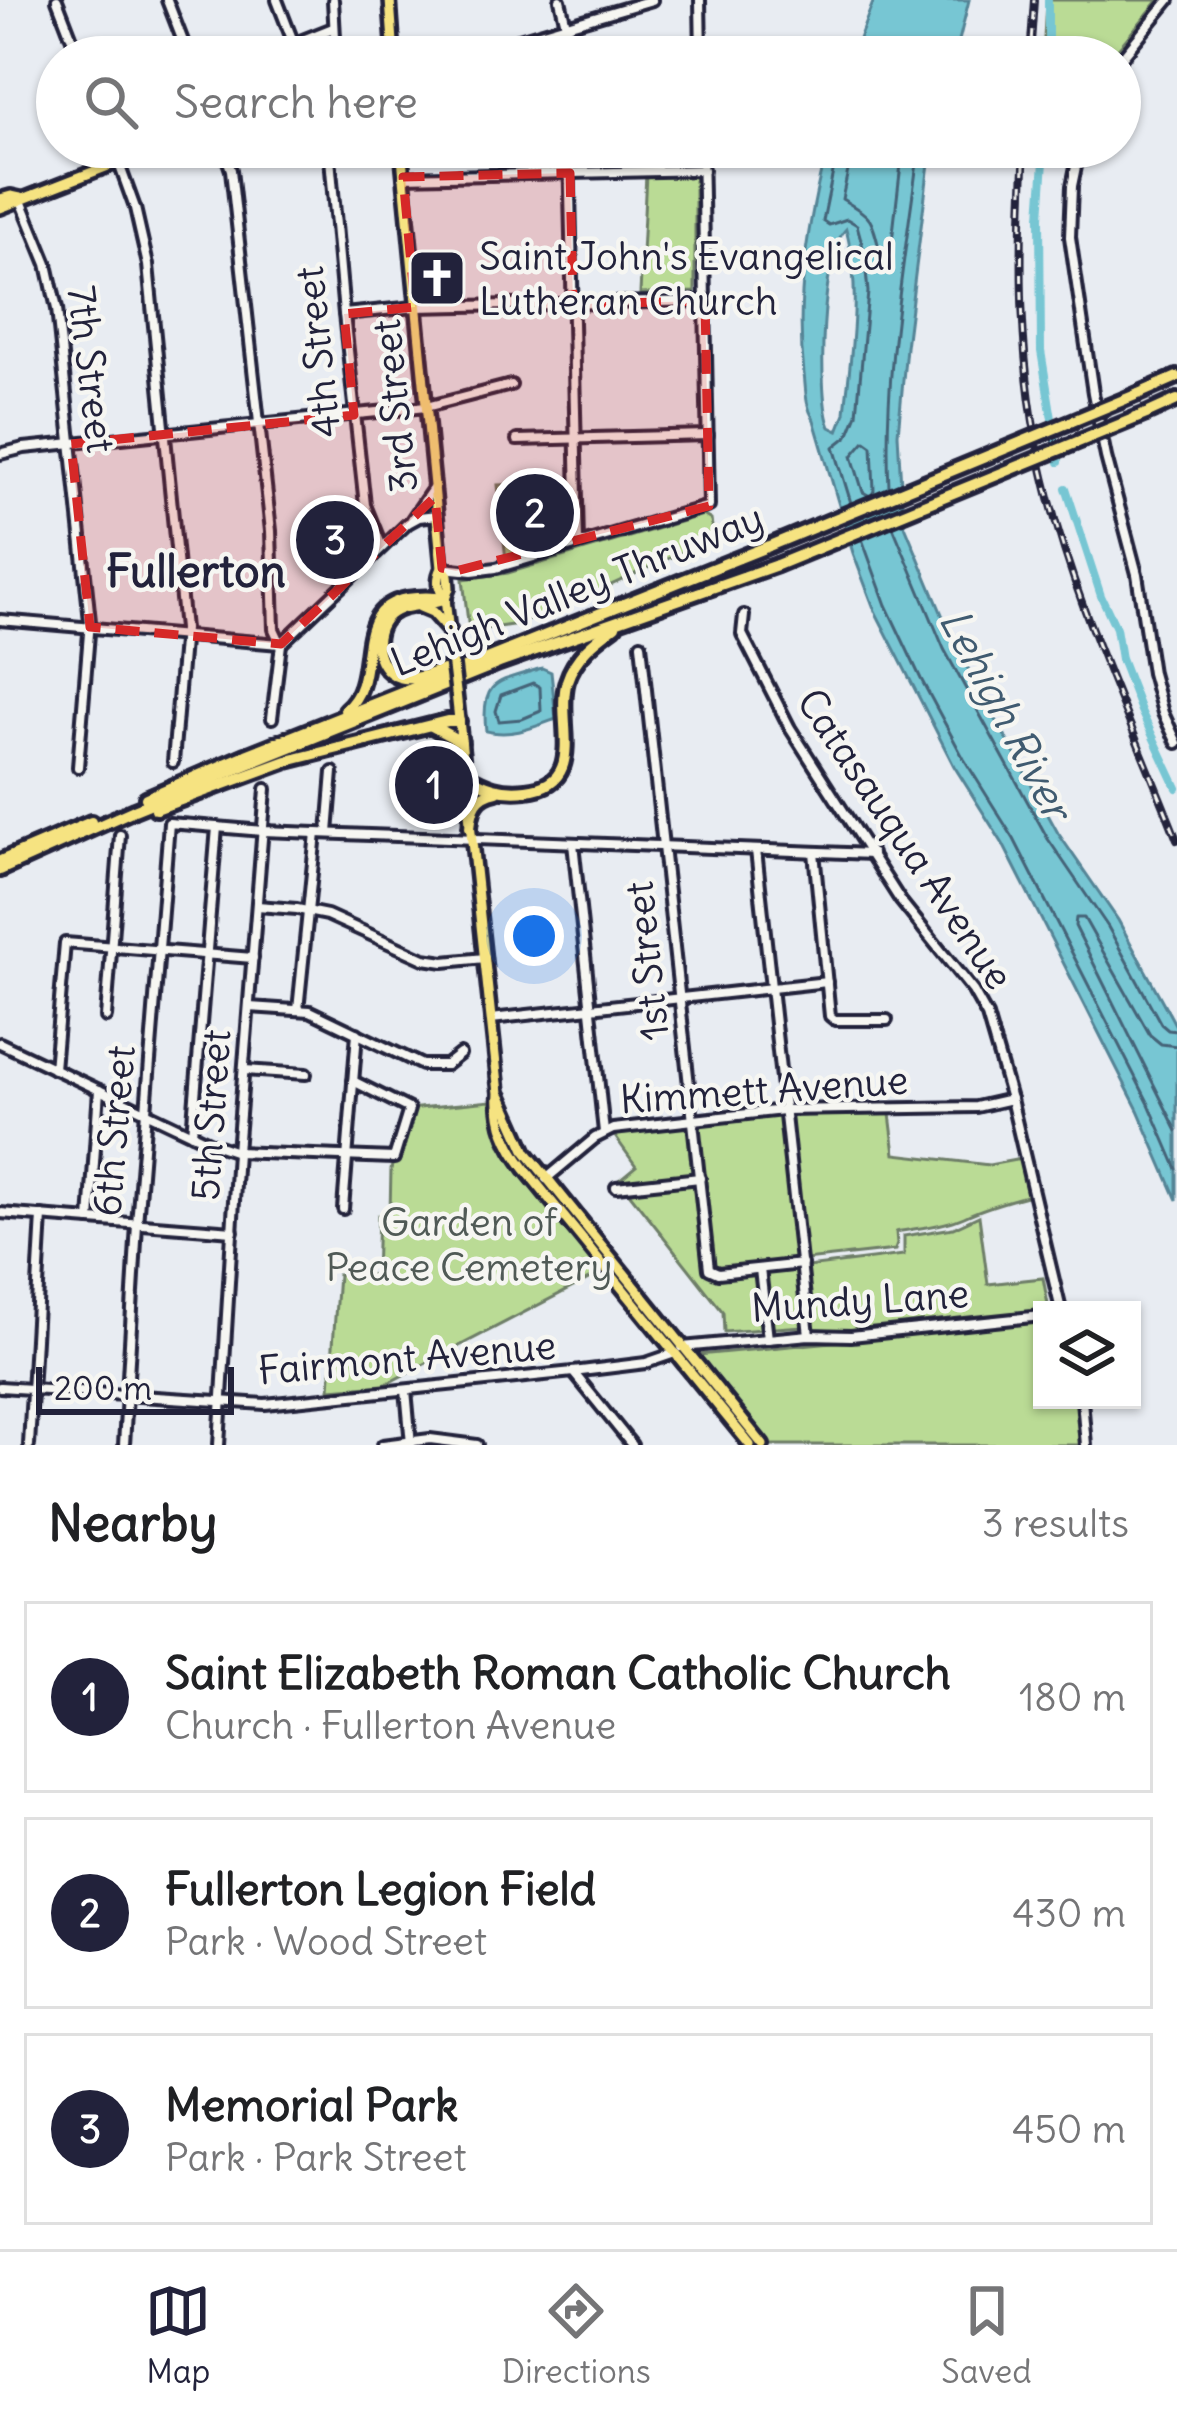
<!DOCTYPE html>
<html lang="en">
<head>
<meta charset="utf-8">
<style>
	body { margin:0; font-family:Delius,sans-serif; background:#f2f2f2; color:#202124 }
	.controls { position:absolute; right:36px; bottom:36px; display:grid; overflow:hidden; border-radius:0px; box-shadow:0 3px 9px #0004 }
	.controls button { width:108px; height:108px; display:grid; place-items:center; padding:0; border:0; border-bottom:3px solid #e0e0e0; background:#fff; color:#202124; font:60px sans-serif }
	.scale { position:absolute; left:36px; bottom:30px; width:198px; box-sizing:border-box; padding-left:12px; border:6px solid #22223b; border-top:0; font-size:33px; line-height:42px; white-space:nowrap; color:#22223b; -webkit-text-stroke:9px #f6f6f2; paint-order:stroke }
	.you { position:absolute; left:534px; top:936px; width:42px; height:42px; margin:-30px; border:9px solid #fff; border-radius:50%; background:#1a73e8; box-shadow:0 0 0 18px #1a73e833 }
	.badge { display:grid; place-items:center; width:78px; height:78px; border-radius:50%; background:#22223b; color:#fff; font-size:39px; font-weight:700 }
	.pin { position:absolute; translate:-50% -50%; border:6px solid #fff; box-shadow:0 3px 12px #0006 }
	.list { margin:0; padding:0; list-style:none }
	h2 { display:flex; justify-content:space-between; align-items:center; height:156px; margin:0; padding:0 48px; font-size:51px }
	h2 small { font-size:39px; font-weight:400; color:#757577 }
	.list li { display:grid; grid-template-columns:78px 1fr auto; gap:36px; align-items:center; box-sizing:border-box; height:192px; margin:0 24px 24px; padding:0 24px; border:3px solid #e0e0e0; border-radius:0px }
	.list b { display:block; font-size:45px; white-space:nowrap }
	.list p { margin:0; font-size:39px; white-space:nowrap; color:#757577 }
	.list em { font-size:39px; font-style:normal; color:#757577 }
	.icon { flex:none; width:66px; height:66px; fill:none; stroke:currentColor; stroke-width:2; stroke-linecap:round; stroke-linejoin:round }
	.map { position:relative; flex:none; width:1177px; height:1445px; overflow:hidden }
	.search { position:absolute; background:#fff; box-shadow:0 3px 9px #0004; left:36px; right:36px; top:36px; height:132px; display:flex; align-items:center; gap:30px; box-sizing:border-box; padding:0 42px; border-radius:66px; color:#757577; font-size:45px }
	.sheet { height:804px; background:#fff }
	nav { display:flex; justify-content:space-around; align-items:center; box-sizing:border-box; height:168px; border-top:3px solid #e0e0e0; background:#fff; font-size:33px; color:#757577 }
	nav a { display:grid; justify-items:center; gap:6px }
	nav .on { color:#22223b }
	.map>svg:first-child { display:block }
	.green { fill:#badb95; stroke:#6e7e68; stroke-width:3 }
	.water { fill:#77c6d3; stroke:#558496; stroke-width:3; fill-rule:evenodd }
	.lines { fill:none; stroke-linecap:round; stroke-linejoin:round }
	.shore { stroke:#446478; stroke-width:3 }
	.canal { stroke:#77c6d3; stroke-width:8 }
	.minor-casing { stroke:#22223b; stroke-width:16 }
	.major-casing { stroke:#22223b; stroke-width:18 }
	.highway-casing { stroke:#22223b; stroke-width:20 }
	.minor { stroke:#f6f6f2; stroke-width:8 }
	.major { stroke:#f6e381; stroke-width:9 }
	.highway { stroke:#f6e381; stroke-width:10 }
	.rail-casing { stroke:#22223b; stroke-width:8 }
	.rail { stroke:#f6f6f2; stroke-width:3; stroke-dasharray:9; stroke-linecap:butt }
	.major-bridge-casing { stroke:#22223b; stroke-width:18; stroke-linecap:butt }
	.highway-bridge-casing { stroke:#22223b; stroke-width:20; stroke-linecap:butt }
	.major-bridge { stroke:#f6e381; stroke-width:9 }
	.highway-bridge { stroke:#f6e381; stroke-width:10 }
	.marked { fill:#d62828; fill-opacity:0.2; stroke:#d62828; stroke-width:9; stroke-dasharray:24 15; stroke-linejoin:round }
	.labels { text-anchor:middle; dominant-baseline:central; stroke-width:9; stroke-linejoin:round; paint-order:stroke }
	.poi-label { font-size:39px; fill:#22223b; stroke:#f6f6f2; text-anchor:start }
	.street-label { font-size:39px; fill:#22223b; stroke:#f6f6f2 }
	.park-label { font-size:39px; fill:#505a56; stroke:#f6f6f2 }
	.water-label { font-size:42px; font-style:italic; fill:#405b70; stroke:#f6f6f2 }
	.quarter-label { font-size:45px; font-weight:bold; fill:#22223b; stroke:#f6f6f2 }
</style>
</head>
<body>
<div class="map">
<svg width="1177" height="1445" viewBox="0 0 1177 1445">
	<rect width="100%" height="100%" fill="#e8ecf2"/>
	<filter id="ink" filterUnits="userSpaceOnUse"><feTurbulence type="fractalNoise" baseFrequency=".00833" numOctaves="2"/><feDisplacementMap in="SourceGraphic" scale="24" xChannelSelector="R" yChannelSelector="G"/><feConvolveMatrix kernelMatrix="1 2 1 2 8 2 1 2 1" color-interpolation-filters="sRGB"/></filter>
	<g filter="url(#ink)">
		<g class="green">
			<path d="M1046 0H1159L1111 57H1043Z"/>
			<path d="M646 174H695V292L640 294Z"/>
			<path d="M568 482 569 541 506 560 498 485Z"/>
			<path d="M703 515 711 520 713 533 706 541 546 615 512 625 469 631 463 579 508 573Z"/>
			<path d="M490 1101 500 1144 602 1272 384 1385 330 1389 338 1274 376 1275 378 1215 390 1213 391 1169 409 1109Z"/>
			<path d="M890 1114 895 1154 989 1165 1021 1159 1030 1195C1007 1201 985 1207 964 1217 944 1226 917 1228 896 1232L897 1244 895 1250 796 1261 803 1326 724 1332 723 1312 619 1180 636 1166 614 1135C703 1114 799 1116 890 1114Z"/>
			<path d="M979 1216 988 1284 1043 1278 1049 1310 871 1332H814L807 1267 904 1255V1236L953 1228Z"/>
			<path d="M1042 1322V1400H1076L1080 1445H769L698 1355Z"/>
		</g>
		<g class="water">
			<path d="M874 0H969L955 57H852Z"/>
			<path d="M827 147H931L906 347 898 434 903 521 954 643 1058 833 1118 920 1177 1028V1200L1138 1110 1003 844 954 766 875 611 853 553 814 420C805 405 806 390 804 374 795 297 808 222 827 147ZM846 229C862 289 851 351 845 413L838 431 830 427C817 397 821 252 846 229Z"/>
			<path d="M542 668 551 672 556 719C532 728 512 737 486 731 480 678 499 682 542 668Z"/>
		</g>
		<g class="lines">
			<g class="shore">
				<path d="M838 147 823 221 829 225 847 219 857 225 864 251 868 292 857 414 848 436 834 447 851 503"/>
				<path d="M853 147 842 199C872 218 871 215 880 252L885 255 891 250 903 147"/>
				<path d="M889 487C883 374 905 260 919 147"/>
				<path d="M870 496 863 492 852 456 865 441 872 446 874 490 872 495"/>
				<path d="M893 527 944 649 1048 839 1108 927 1161 1024 1168 1030 1177 1031"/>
				<path d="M862 539 886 605 921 679 964 759 1014 839 1149 1104 1177 1169"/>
				<path d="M533 683 540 687 541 711 522 719 499 721 496 711 501 695Z"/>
				<path d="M1177 1046 1161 1044 1150 1035 1084 918H1076L1075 926 1177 1131"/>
			</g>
			<g class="canal">
				<path d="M1048 0V57"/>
				<path d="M1045 147 1040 217 1041 351 1059 462"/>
				<path d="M1066 488 1101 596 1116 628 1121 659 1141 711 1177 788"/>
			</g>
			<g class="minor-casing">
				<g id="minor">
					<path d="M57 0 79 57"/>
					<path d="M167 0 189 57"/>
					<path d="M277 0 299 57"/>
					<path d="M333 0 336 57"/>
					<path d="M560 0 566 25 568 57"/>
					<path d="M700 0 701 57"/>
					<path d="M260 57 333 28"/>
					<path d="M458 57 652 0"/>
					<path d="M1120 60 1169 0"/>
					<path d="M113 147 135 208 148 265 184 629 173 762"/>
					<path d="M223 147 231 170 271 531 274 629 281 644 272 718"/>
					<path d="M329 147 344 314 365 505 382 547"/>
					<path d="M569 147 578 544"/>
					<path d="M1080 147 1072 186 1070 237 1093 393 1106 457 1137 574 1152 673 1163 713 1177 743"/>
					<path d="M403 177 703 170"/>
					<path d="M20 198 47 264 57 309 90 621 78 767"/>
					<path d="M344 314 415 307 705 301"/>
					<path d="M517 440 708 435"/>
					<path d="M0 454 24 448 426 407 511 385"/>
					<path d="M412 519 434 487"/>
					<path d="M443 568 472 571 496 568 709 506 702 147"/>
					<path d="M744 615 742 634 790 728 900 900 973 991 987 1016 1011 1099 1061 1310"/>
					<path d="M0 620 280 644"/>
					<path d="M281 644 408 523 419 517 437 515"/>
					<path d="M641 644 709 1269 718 1273 802 1264"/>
					<path d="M328 833 333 772"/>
					<path d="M573 843 604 1132"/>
					<path d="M756 850 809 1335"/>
					<path d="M814 852 830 1016 835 1020H887"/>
					<path d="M257 906 297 909 327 915 424 959 444 962 485 958"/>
					<path d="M249 1007 310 1011 422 1065H446L460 1054"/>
					<path d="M298 1010 316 833"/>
					<path d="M106 1017 120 835"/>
					<path d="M491 1019 827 982"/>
					<path d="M0 1043 213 1144 237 1152 394 1158 409 1109 353 1081"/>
					<path d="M54 1069 65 943 253 958"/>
					<path d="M244 1070 306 1074"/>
					<path d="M192 1134 217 827"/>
					<path d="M546 1179 595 1138 613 1129 783 1110 976 1107 1011 1099"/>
					<path d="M616 1187 700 1178"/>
					<path d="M343 1209 357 1033"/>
					<path d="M0 1213 233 1231"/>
					<path d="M90 1220 99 1090"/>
					<path d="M760 1269 768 1339"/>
					<path d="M682 1347 809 1335 851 1336 1042 1316"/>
					<path d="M573 1372 632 1445"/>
					<path d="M0 1387 265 1404 573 1372 646 1363 675 1353"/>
					<path d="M406 1390 411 1444"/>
					<path d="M1082 1400 1086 1445"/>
					<path d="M29 1445 42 1216"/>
					<path d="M124 1445 137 1224 169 823 263 831 872 854"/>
					<path d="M219 1445 237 1152 266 789"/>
					<path d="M383 1445 430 1439 477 1445"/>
				</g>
			</g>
			<g class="major-casing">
				<g id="major">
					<path d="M390 0 394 57"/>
					<path d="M401 147 442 568C436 580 438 588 445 599"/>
					<path d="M0 199 11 196 20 198"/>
					<path d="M0 208 157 147"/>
					<path d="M442 568 448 575 449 588 445 599 452 658"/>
					<path d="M456 692 499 1093C497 1123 507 1145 525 1169L750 1445"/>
					<path d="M501 1096 526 1152 763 1445"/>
				</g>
			</g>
			<g class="highway-casing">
				<g id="highway">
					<path d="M1138 394 1177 377"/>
					<path d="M1146 414 1177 400"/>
					<path d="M421 607 433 612 449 630"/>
					<path d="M443 670C431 673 417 680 404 678 376 674 368 633 389 615 404 602 428 607 445 599"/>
					<path d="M345 710C384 679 347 610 407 599 420 597 432 597 445 599"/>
					<path d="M432 726 461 742"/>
					<path d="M465 775C486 787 501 793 526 790 589 784 555 720 567 681 575 656 594 641 615 626"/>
					<path d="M146 798 246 755 769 546"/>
					<path d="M156 809 287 761 447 721H459"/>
					<path d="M470 827C472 808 476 795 497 791"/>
					<path d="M0 861 91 822"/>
					<path d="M0 870 134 810 499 663 777 565"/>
				</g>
			</g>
			<use href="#minor" class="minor"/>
			<use href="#major" class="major"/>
			<use href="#highway" class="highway"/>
			<g class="rail-casing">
				<g id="rail">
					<path d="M1030 57 1034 0"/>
					<path d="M1025 147C1019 258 1018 368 1044 477 1073 602 1131 721 1177 840"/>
				</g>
			</g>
			<use href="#rail" class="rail"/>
			<g class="major-bridge-casing">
				<path id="major-bridge" d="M452 658 456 692"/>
			</g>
			<g class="highway-bridge-casing">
				<g id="highway-bridge">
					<path d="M769 546 1138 394"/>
					<path d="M777 565 1146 414"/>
				</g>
			</g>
			<use href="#major-bridge" class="major-bridge"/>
			<use href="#highway-bridge" class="highway-bridge"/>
		</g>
	</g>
	<path class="marked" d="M570 173 573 304 705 301 709 506 456 571 442 568 435 497 281 644 90 627 71 444 354 415 344 314 415 307 403 177Z"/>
	<defs>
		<g id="church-square" transform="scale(3)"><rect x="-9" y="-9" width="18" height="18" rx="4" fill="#22223b" stroke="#f6f6f2"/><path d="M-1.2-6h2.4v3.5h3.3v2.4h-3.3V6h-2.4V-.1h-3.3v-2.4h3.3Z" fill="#fff"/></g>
	</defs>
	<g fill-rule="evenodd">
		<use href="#church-square" x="437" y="278"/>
	</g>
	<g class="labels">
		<g class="poi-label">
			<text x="479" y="256">Saint John's Evangelical<tspan x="479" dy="45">Lutheran Church</tspan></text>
		</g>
		<g class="street-label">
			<text transform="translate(318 352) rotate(-96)">4th Street</text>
			<text transform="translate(91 369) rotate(83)">7th Street</text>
			<text transform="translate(395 406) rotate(-96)">3rd Street</text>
			<text transform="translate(577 590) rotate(-22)">Lehigh Valley Thruway</text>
			<text transform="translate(905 839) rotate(56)">Catasauqua Avenue</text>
			<text transform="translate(647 961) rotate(-96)">1st Street</text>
			<text transform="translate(764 1090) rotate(-4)">Kimmett Avenue</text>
			<text transform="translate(211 1115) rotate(-86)">5th Street</text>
			<text transform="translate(114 1131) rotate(-85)">6th Street</text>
			<text transform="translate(860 1301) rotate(-4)">Mundy Lane</text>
			<text transform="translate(407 1358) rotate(-5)">Fairmont Avenue</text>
		</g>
		<g class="park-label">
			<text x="469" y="1222">Garden of<tspan x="469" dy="45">Peace Cemetery</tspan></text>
		</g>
		<g class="water-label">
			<text transform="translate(1006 714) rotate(62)">Lehigh River</text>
		</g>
		<g class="quarter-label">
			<text x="196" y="571">Fullerton</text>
		</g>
	</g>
</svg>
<div class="controls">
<button><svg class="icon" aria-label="layers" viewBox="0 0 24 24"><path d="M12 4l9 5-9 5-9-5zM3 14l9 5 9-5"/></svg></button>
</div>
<div class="scale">200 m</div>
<div class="you"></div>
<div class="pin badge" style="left:434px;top:785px">1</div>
<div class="pin badge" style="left:535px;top:513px">2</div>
<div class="pin badge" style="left:335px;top:540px">3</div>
<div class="search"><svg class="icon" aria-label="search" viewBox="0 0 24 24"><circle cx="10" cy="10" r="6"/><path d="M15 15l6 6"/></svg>Search here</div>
</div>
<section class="sheet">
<h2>Nearby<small>3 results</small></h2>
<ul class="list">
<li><span class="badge">1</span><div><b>Saint Elizabeth Roman Catholic Church</b><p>Church · Fullerton Avenue</p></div><em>180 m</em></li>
<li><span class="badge">2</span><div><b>Fullerton Legion Field</b><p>Park · Wood Street</p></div><em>430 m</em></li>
<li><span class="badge">3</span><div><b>Memorial Park</b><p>Park · Park Street</p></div><em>450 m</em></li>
</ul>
</section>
<nav>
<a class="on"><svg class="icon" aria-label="map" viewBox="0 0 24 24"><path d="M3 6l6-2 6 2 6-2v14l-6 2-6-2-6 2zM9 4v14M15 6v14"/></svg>Map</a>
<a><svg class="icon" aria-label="directions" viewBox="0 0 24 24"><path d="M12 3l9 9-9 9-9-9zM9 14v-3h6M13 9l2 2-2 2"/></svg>Directions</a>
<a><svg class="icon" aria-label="saved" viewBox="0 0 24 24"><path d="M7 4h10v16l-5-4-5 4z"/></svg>Saved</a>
</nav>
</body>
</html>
